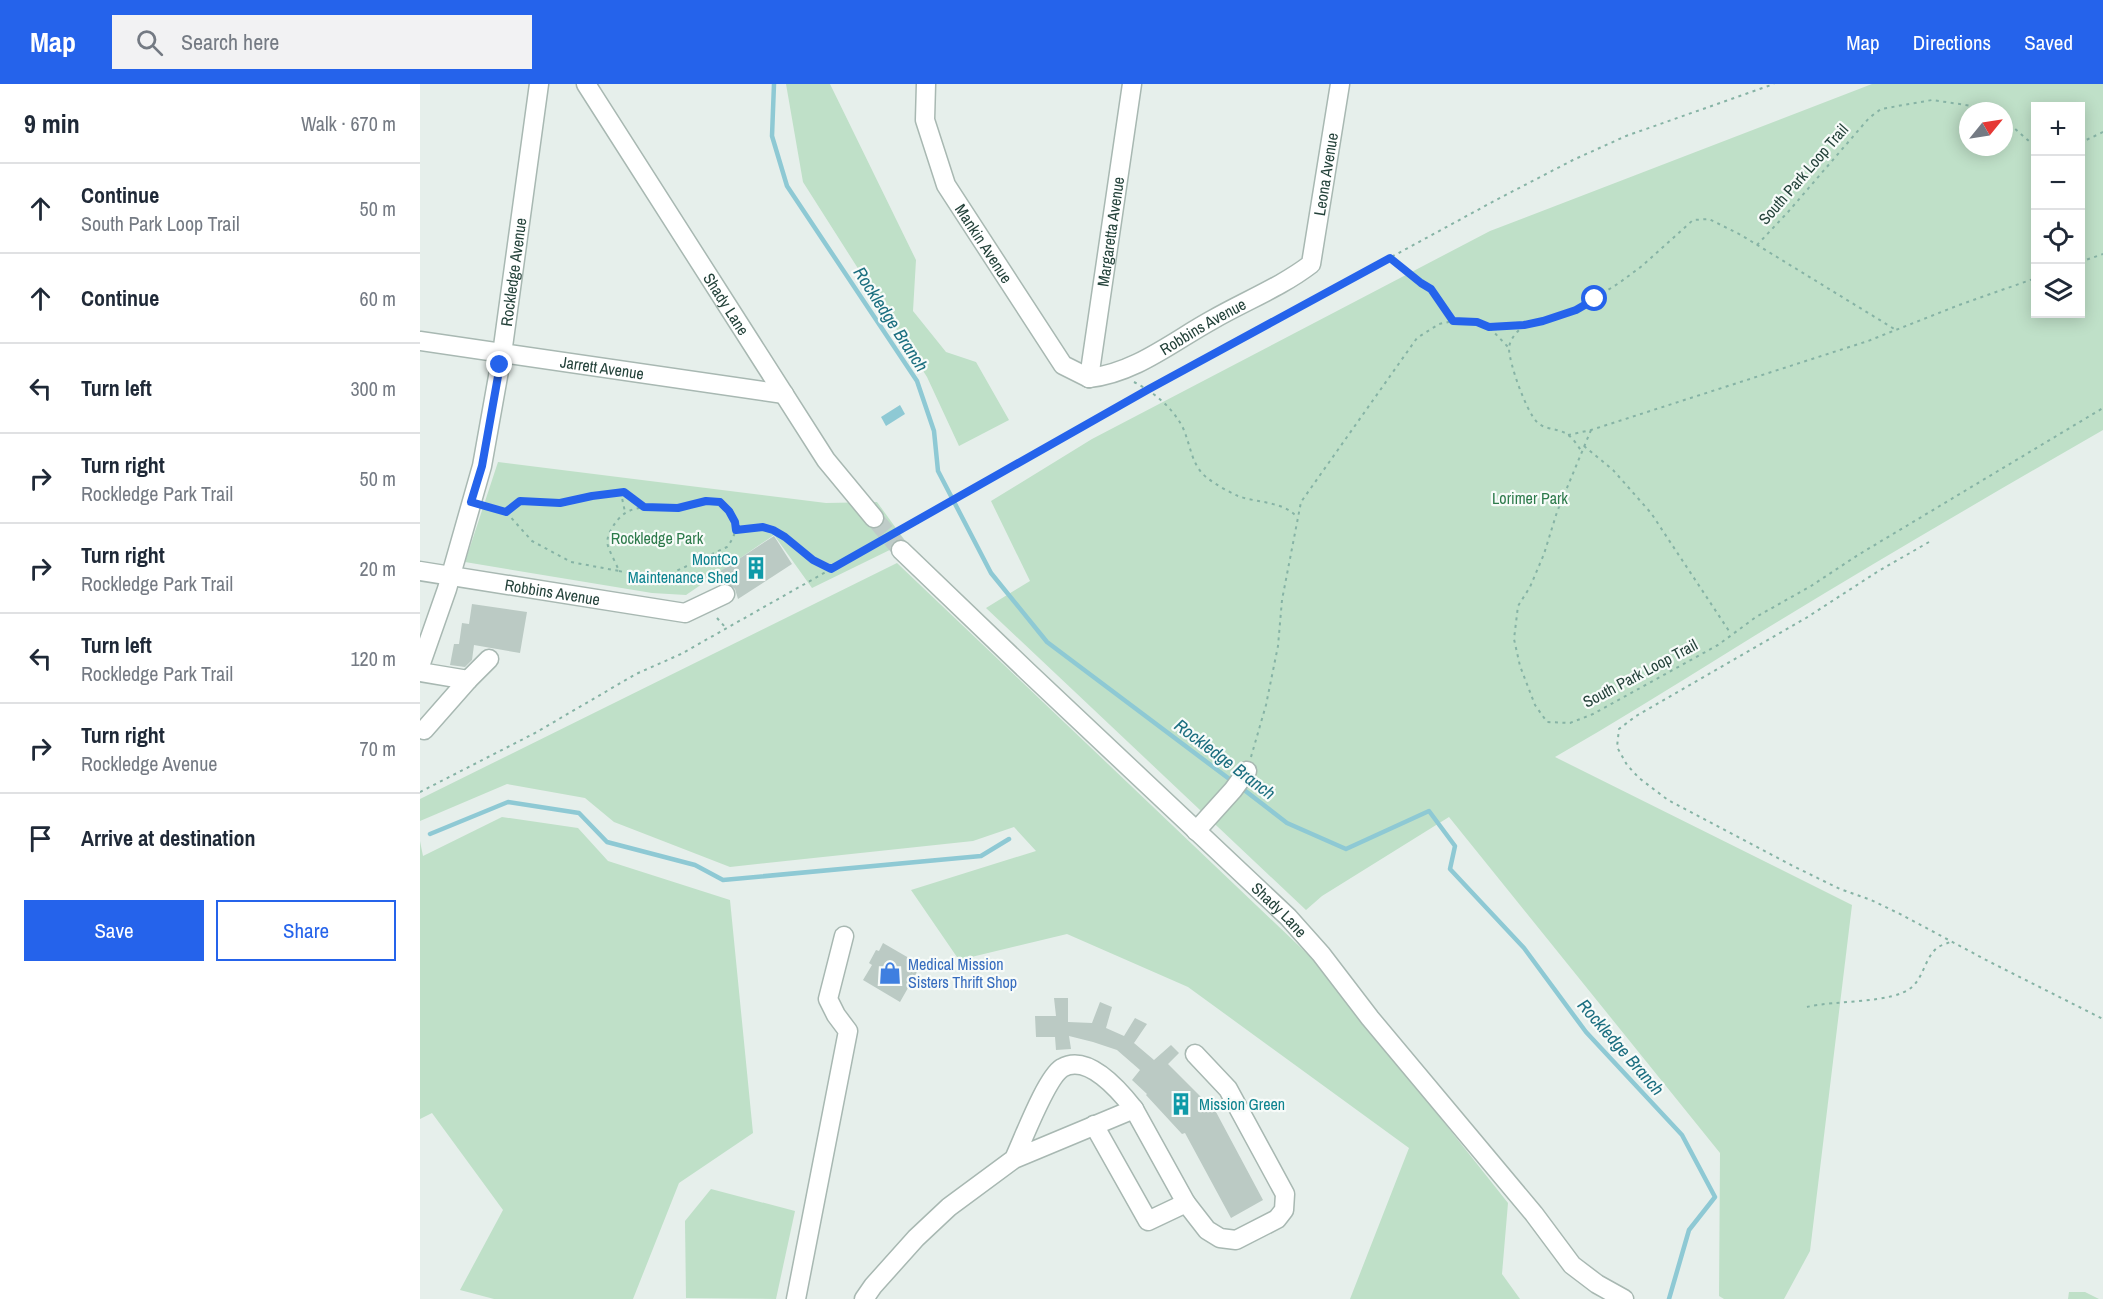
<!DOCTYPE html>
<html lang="en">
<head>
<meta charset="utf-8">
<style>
	body { margin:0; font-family:"Archivo Narrow",sans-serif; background:#f2f2f3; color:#1f2937 }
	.controls { position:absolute; right:18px; top:18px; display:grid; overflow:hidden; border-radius:0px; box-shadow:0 3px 15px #0003 }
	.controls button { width:54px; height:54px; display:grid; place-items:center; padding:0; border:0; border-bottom:2px solid #e0e1e3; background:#fff; color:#1f2937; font:30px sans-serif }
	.compass { position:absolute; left:1539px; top:18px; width:54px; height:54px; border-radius:50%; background:#fff; box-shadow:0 3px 15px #0003; rotate:60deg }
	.stop { position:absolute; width:18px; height:18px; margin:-14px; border:4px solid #2563eb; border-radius:50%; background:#fff }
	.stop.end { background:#2563eb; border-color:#fff; box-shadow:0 2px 6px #0008 }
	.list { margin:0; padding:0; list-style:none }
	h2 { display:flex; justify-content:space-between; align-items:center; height:78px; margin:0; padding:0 24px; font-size:26px }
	h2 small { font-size:20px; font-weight:400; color:#747a83 }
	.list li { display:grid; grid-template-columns:39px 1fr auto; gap:18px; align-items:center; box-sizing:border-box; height:90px; padding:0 24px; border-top:2px solid #e0e1e3 }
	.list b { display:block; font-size:22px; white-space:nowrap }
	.list p { margin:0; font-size:20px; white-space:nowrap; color:#747a83 }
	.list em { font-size:20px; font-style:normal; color:#747a83 }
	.actions { display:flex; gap:12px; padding:18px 24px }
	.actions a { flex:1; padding:14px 0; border:2px solid #2563eb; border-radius:0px; text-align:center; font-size:21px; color:#2563eb }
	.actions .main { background:#2563eb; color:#fff }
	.icon { flex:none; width:33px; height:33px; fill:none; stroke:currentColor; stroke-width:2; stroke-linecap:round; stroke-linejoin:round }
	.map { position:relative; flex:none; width:1683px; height:1215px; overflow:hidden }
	header { display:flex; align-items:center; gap:36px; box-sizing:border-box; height:84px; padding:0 30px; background:#2563eb; color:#fff }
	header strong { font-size:28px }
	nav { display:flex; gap:33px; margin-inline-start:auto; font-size:21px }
	.search { width:420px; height:54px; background:#f2f2f3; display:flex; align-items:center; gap:15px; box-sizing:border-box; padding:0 21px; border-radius:0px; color:#747a83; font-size:22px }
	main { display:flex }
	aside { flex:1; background:#fff }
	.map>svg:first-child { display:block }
	.green { fill:#bfe0c8; fill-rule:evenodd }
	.water { fill:#8ec9d4 }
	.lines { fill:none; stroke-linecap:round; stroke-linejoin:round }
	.stream { stroke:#8ec9d4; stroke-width:4.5 }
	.building { fill:#bbcac4 }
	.minor-tunnel { stroke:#bfccc8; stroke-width:18; stroke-dasharray:18 9; stroke-linecap:butt }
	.minor-casing { stroke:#a8b8b2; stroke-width:21 }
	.path { stroke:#86b3a5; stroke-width:2; stroke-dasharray:3 4.5; stroke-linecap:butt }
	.minor { stroke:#fff; stroke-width:18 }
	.route { stroke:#2563eb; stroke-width:8 }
	.labels { text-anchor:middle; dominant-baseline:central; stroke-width:4.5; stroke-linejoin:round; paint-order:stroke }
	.street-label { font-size:16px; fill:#24423a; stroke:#f7fbf9 }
	.park-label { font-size:16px; fill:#2d7a4b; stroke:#f7fbf9 }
	.culture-label { font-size:16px; fill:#0d838f; stroke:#f7fbf9; text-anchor:end }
	.shop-label { font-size:16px; fill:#366cbe; stroke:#f7fbf9; text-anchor:start }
	.water-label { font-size:18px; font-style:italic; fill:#1c6f80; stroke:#f7fbf9 }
</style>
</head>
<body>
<header>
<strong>Map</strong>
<div class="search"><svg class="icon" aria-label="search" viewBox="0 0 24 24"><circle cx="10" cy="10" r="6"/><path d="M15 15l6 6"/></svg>Search here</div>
<nav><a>Map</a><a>Directions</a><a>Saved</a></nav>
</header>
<main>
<aside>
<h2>9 min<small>Walk · 670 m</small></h2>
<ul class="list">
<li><svg class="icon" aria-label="ahead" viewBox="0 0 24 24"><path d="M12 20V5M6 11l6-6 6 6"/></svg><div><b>Continue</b><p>South Park Loop Trail</p></div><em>50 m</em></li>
<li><svg class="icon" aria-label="ahead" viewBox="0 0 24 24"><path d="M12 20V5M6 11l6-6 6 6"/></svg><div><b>Continue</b></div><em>60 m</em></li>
<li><svg class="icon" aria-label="left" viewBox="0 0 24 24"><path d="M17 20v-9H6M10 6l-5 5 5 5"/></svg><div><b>Turn left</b></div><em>300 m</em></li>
<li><svg class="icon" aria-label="right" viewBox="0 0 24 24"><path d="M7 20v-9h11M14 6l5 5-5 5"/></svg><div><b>Turn right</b><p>Rockledge Park Trail</p></div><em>50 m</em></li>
<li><svg class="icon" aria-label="right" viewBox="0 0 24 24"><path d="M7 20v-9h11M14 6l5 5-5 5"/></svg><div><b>Turn right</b><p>Rockledge Park Trail</p></div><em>20 m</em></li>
<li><svg class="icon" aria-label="left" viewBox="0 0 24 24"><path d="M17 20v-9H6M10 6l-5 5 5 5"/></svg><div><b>Turn left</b><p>Rockledge Park Trail</p></div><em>120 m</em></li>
<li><svg class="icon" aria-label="right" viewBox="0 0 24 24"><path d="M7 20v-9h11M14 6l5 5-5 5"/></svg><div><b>Turn right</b><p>Rockledge Avenue</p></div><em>70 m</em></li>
<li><svg class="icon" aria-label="arrive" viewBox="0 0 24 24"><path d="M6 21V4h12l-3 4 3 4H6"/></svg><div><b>Arrive at destination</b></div></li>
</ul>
<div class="actions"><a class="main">Save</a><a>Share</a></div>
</aside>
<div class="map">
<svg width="1683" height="1215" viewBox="0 0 1683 1215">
	<rect width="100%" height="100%" fill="#e6efeb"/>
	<g class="green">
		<path d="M366 0H410L496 176 493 227 526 268 556 278 589 336 539 362 507 293 383 98Z"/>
		<path d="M1452 0H1683V346C1558 418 1433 491 1310 567 1252 603 1194 639 1135 673L1432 821 1390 1167 1364 1215H1304L1299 1212 1300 1069 1029 733 902 812 886 826 566 524 610 497 571 417 672 355 1070 147ZM1616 22H1660V230H1616ZM1548 27H1584V63H1548Z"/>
		<path d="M78 378 406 419 457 418 486 458 392 504 354 451 266 511 232 509 45 478Z"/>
		<path d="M477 479 899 881 1088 1119 1082 1190 1100 1215H930L989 1064 768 903 647 850 539 876 491 806 616 767 594 743 553 757 310 783 194 738 165 714 87 700 0 737V715Z"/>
		<path d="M82 733 158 744 188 777 310 816 333 1049 259 1099 213 1215H74L40 1206 83 1126 12 1029 0 1035V757L3 772Z"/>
		<path d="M291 1105 375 1127 356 1215 266 1214 265 1137Z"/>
		<path d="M1649 1208H1665L1679 1215H1648Z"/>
	</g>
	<path class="water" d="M480 321 485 330 466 342 461 333Z"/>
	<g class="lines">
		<g class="stream">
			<path d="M354 0 352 52 367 102 497 297 514 347 518 387 571 489 627 558 812 697"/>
			<path d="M819 702 867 739 926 765 1009 727 1035 762 1030 785 1104 864 1166 948 1262 1051 1295 1113 1269 1146 1249 1215"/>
			<path d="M10 750 88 718 159 729 187 758 275 781 303 796 561 772 589 755"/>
		</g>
	</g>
	<g class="building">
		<path d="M354 452 372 480 318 515 315 505 307 499 299 488Z"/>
		<path d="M52 520 107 528 100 569 54 561 52 576 45 583 30 581 34 560H39L42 539 49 540Z"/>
		<path d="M463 859 501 881 480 918 443 896 452 881 449 879 456 866 459 867Z"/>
		<path d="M634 914H648V938L672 939 680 918 692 923 686 944 704 952 715 934 727 940 714 959 734 976 751 961 759 969 748 980 796 1028 843 1116 811 1134 765 1049 762 1050 726 1011 727 1010 712 996 720 986 697 966 673 958 649 952 651 965 636 966 635 953H616L615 932H636Z"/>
	</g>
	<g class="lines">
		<path class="minor-tunnel" d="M454 434 481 466"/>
		<g class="minor-casing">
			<g id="minor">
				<path id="s1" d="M166 0 406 376 454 434"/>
				<path id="s2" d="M506 0 505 36 526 101 643 281 669 294"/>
				<path id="s3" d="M0 257 364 310"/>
				<path id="s4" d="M669 294C715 289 752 258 792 236 825 217 861 203 891 180L920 0"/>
				<path id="s5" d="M669 294 712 0"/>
				<path id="s6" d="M481 466 608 588 868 833 901 870 950 934 1114 1130 1152 1181 1177 1200 1204 1215"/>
				<path id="s7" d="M0 487 265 529 305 510"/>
				<path id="s8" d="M0 582 27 505 62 382 82 270 119 0"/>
				<path d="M0 588 48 596 69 575"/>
				<path d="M4 646 48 596"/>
				<path d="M776 747 813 706 827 687"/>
				<path d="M674 1041 728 1137 766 1119 714 1025"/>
				<path d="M766 1119 787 1146 800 1154 816 1156 857 1135 864 1126 865 1110 808 1005 775 970"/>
				<path d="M376 1215 428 947 416 931 408 915 424 852"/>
				<path d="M444 1215 453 1202 496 1154 529 1123 594 1075 714 1025C700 1007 668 969 642 984 626 994 603 1056 594 1075"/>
			</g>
		</g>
		<g class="path">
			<path d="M1584 35 1610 58 1616 60"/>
			<path d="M1660 59 1683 48"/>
			<path d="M1337 161 1368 128 1449 34 1461 25 1512 16 1566 24 1571 27"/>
			<path d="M970 174 1001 199 1011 205 1033 237"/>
			<path d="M1660 178 1683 170"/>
			<path d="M1104 241C1098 247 1090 254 1089 264 1089 279 1106 327 1117 338 1125 346 1137 344 1147 350 1153 354 1158 362 1162 368"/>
			<path d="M1069 243 1123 237 1156 226 1199 199 1222 182 1273 136 1289 135 1321 151 1476 246"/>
			<path d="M714 298C734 308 753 324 763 344 771 362 771 380 786 393 795 400 807 407 818 412 837 419 863 417 877 433"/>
			<path d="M1171 346 1137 428 1124 470 1110 503 1098 522 1094 555 1100 582 1115 621 1127 638 1150 639 1173 630 1298 561 1336 533 1391 502 1438 471 1683 324"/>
			<path d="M1148 351 1171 346 1448 257 1539 221 1616 194"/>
			<path d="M1164 362 1193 386 1231 429 1311 550"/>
			<path d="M198 409 202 414 205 428"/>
			<path d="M68 423 86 428"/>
			<path d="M316 446 343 443 353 446 365 453 393 476 411 485"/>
			<path d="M1509 458 1457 488 1386 534 1216 632 1199 645 1197 663 1207 681 1219 694 1248 716 1373 782 1420 805 1451 816 1482 831 1568 877 1683 935"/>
			<path d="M199 487 227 493 250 490 307 463C314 454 318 445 313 434 299 405 280 423 257 424 230 426 209 415 192 444 189 449 186 456 188 462 190 469 196 479 199 487L151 478 112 457 86 428 100 417 140 419 204 408 224 423"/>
			<path d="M297 534 306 544"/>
			<path d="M831 673 846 621 858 562 862 516 881 418 997 254 1019 240 1038 236 1057 239 1069 243 1089 264"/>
			<path d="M0 708 115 649 216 590 261 570 729 305 1076 116 1153 76 1206 52 1354 0"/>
			<path d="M1387 923C1414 916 1473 920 1492 903 1504 892 1505 874 1517 864 1521 861 1526 860 1530 858"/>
		</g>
		<use href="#minor" class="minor"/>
	</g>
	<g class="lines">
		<path class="route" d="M80 281 62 382 51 418 86 428 100 417 140 419 172 412 204 408 224 423 258 424 286 417 300 418 309 427 315 438 316 446 343 443 353 446 365 453 393 476 411 485 729 305 970 174 1001 199 1011 205 1033 237 1057 238 1069 243 1104 241 1123 237 1156 226 1175 215"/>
	</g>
	<defs>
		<g id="building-bare" transform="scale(1.8)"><path d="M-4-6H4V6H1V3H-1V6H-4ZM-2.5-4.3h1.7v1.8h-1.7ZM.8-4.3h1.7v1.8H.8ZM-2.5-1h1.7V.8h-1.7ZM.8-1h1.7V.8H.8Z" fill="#0f9aa8" stroke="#f7fbf9" stroke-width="2.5" paint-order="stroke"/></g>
		<g id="shop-bare" transform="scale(1.8)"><path d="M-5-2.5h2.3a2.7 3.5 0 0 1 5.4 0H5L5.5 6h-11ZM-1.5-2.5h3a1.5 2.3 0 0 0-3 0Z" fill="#3f7fe0" stroke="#f7fbf9" stroke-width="2.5" paint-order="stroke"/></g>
	</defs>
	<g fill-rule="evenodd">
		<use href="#building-bare" x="336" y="484"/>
		<use href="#shop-bare" x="470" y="889"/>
		<use href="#building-bare" x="761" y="1020"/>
	</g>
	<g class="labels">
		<g class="street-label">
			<text stroke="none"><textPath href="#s4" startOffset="342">Leona Avenue</textPath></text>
			<text transform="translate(1383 90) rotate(-49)">South Park Loop Trail</text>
			<text stroke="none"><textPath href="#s5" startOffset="148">Margaretta Avenue</textPath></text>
			<text stroke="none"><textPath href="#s2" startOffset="174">Mankin Avenue</textPath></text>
			<text stroke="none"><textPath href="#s8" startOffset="406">Rockledge Avenue</textPath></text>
			<text stroke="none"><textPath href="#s1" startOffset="261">Shady Lane</textPath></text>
			<text stroke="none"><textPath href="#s4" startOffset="126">Robbins Avenue</textPath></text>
			<text stroke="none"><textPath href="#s3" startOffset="184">Jarrett Avenue</textPath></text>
			<text stroke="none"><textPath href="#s7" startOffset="134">Robbins Avenue</textPath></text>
			<text transform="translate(1220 589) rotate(-28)">South Park Loop Trail</text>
			<text stroke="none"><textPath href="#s6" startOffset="522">Shady Lane</textPath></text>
		</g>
		<g class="park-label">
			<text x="1110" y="414">Lorimer Park</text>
			<text x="237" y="454">Rockledge Park</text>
		</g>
		<g class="culture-label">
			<text x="318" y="475">MontCo<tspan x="318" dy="18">Maintenance Shed</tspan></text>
			<text x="779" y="1020" text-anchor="start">Mission Green</text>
		</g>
		<g class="shop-label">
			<text x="488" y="880">Medical Mission<tspan x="488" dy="18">Sisters Thrift Shop</tspan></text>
		</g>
		<g class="water-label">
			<text transform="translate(471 235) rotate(57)">Rockledge Branch</text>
			<text transform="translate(805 675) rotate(37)">Rockledge Branch</text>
			<text transform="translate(1201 963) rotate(49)">Rockledge Branch</text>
		</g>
	</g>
</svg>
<div class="controls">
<button>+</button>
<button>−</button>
<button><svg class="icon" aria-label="locate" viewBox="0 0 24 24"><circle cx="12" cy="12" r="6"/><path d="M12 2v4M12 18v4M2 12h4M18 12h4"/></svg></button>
<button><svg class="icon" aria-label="layers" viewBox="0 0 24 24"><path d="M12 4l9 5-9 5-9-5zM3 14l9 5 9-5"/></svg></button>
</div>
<svg class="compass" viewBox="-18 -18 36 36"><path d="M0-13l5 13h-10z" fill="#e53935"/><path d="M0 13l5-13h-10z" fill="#747a83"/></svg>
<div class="stop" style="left:1175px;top:215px"></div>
<div class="stop end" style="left:80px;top:281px"></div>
</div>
</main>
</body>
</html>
